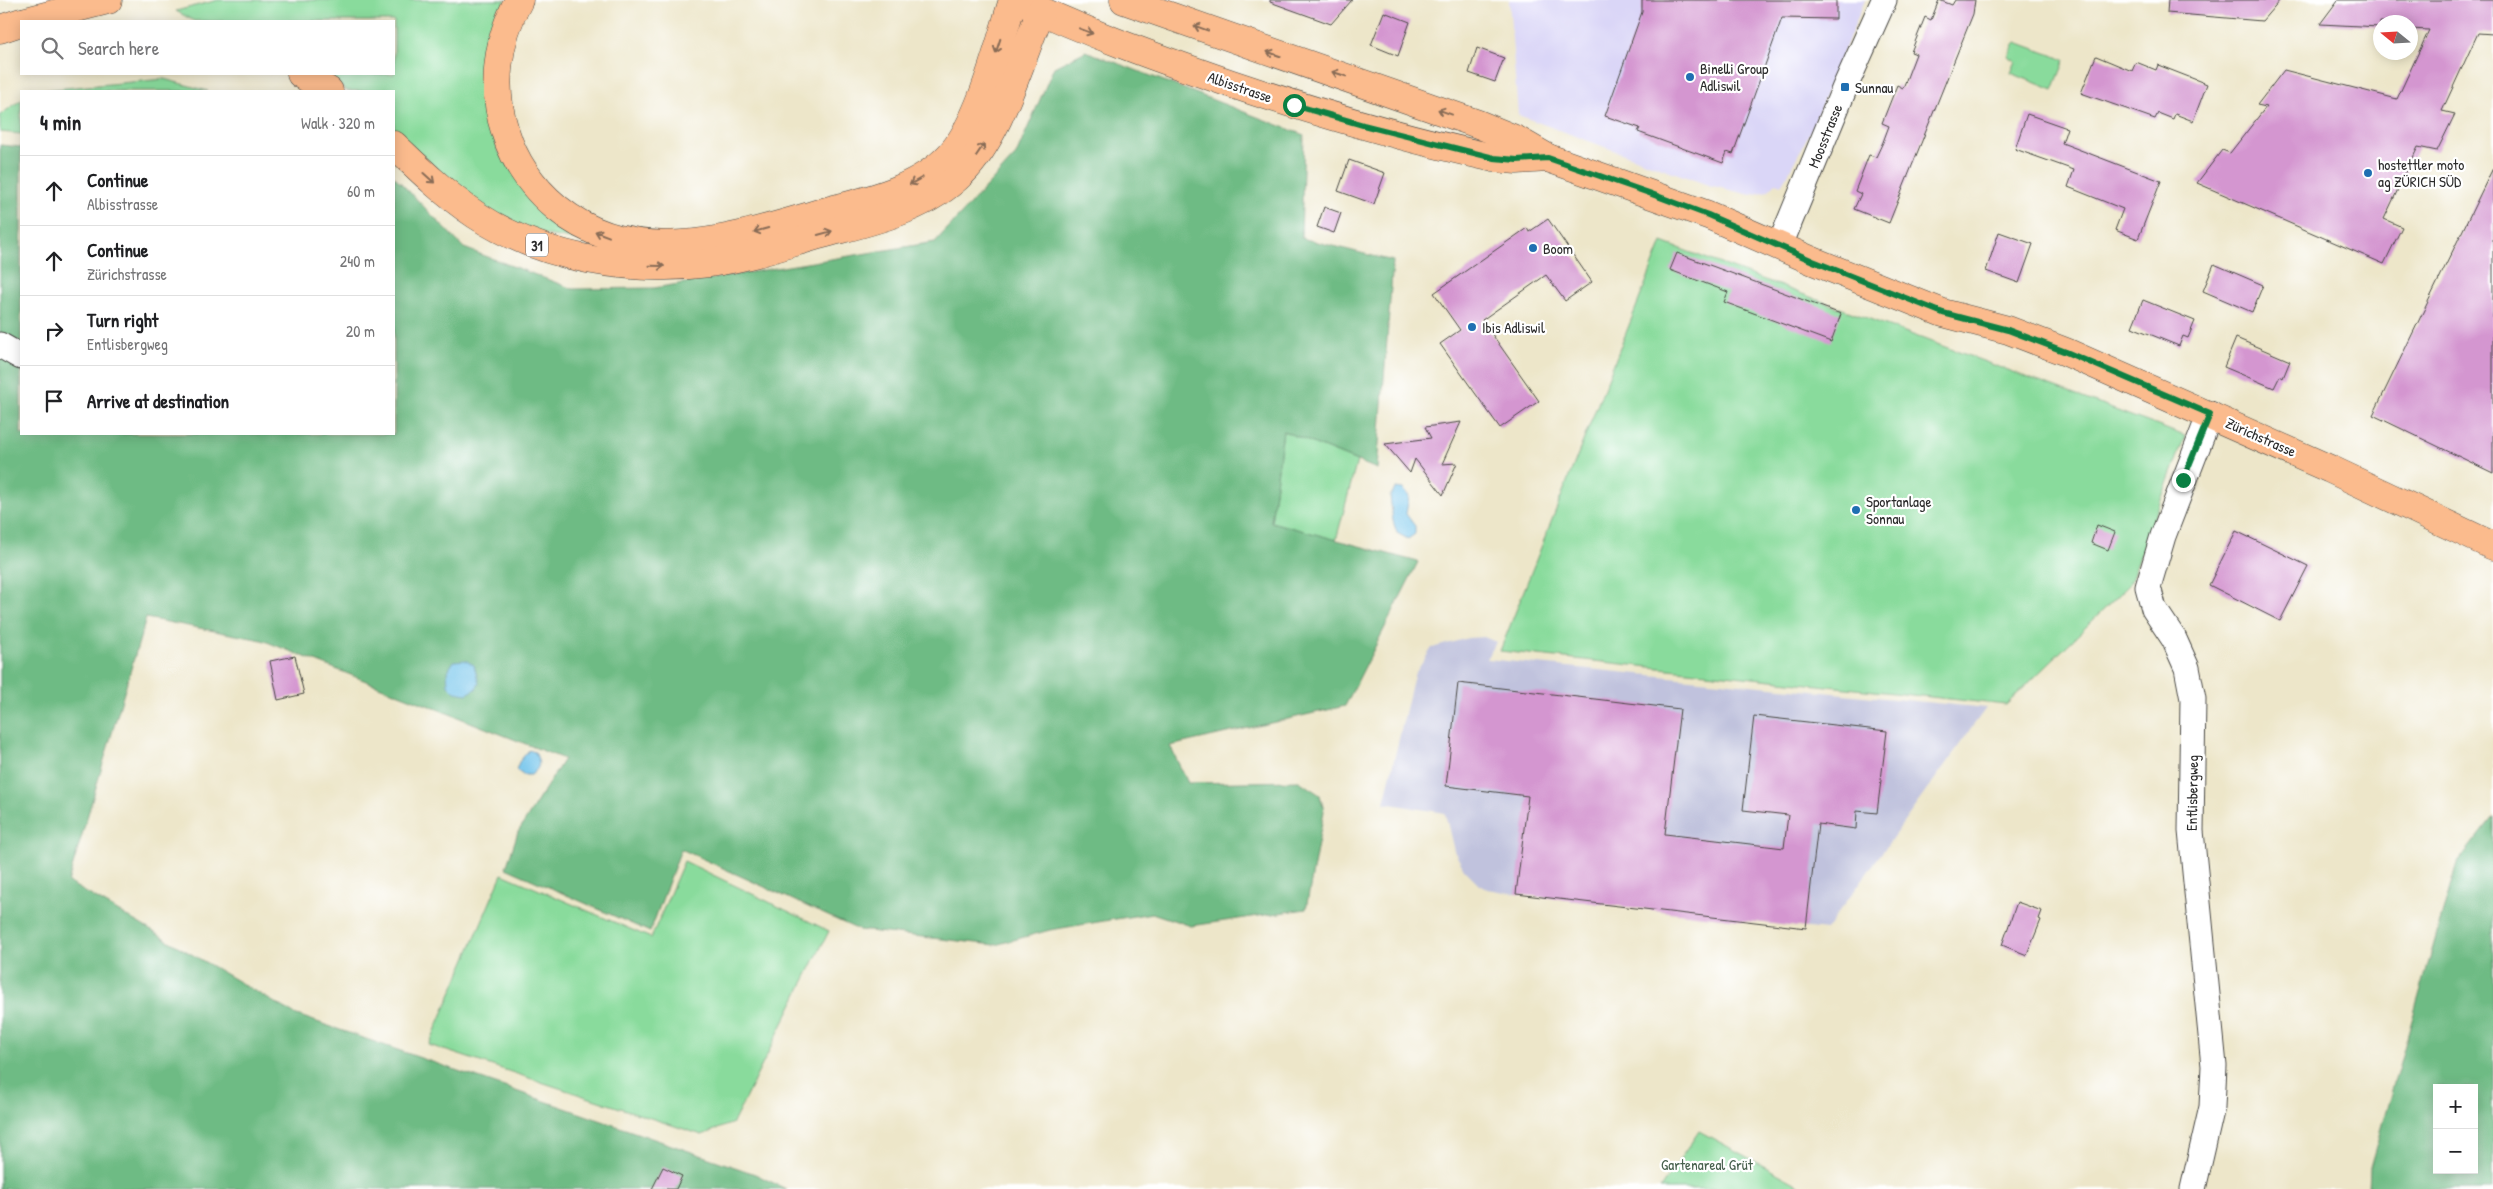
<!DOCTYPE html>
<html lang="en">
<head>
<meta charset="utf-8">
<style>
	body { margin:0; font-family:"Patrick Hand",sans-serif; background:#f6f6f6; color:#202124 }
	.controls { position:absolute; right:15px; bottom:15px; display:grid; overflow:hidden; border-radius:0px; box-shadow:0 2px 12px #0003 }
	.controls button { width:45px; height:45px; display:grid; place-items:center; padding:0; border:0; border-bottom:1px solid #e0e0e0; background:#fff; color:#202124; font:25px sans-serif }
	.compass { position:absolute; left:2373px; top:15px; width:45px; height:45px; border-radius:50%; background:#fff; box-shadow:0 2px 12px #0003; rotate:288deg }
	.stop { position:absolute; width:15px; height:15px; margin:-11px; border:4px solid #0b8043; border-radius:50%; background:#fff }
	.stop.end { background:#0b8043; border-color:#fff; box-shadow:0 1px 5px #0008 }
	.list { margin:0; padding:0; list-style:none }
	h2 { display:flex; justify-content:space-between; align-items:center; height:65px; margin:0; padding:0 20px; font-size:21px }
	h2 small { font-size:16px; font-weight:400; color:#757577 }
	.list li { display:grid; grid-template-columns:32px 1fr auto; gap:15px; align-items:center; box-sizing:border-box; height:70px; padding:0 20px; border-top:1px solid #e0e0e0 }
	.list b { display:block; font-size:19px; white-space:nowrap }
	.list p { margin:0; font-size:16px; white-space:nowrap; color:#757577 }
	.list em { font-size:16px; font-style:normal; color:#757577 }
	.icon { flex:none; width:28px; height:28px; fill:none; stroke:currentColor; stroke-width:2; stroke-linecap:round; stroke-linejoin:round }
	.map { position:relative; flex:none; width:2493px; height:1189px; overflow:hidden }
	.search { position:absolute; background:#fff; box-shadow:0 2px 12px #0003; left:20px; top:20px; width:375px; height:55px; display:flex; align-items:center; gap:12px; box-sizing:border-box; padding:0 18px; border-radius:0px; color:#757577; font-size:19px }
	.panel { position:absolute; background:#fff; box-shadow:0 2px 12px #0003; left:20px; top:90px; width:375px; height:345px; border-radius:0px }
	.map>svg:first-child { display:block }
	.built { fill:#dad6f7 }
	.industrial { fill:#c0c2dd }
	.green { fill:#89db9c; stroke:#5a8364 }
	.forest { fill:#6ebb84; stroke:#4c7358; fill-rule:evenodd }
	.water { fill:#6fc3eb; stroke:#4d778b }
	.building { fill:#d496d0 }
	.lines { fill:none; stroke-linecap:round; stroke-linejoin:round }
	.minor-casing { stroke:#484743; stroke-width:27 }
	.major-casing { stroke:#484743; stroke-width:29 }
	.highway-casing { stroke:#484743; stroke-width:29 }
	.minor { stroke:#fff; stroke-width:25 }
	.major { stroke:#fbbb8d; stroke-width:28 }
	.highway { stroke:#fbbb8d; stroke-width:28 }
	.oneway { stroke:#896c57 }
	.route { stroke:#0b8043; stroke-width:6 }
	.poi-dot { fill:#1f6fb2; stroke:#fff; stroke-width:2 }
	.labels { text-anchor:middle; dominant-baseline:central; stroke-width:4.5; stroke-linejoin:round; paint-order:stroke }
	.shield { fill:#fff; stroke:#6b6b6b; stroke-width:1 }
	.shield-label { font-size:14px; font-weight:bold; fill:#2b2b2b }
	.poi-label { font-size:15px; fill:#2b2b2b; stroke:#fff; text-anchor:start }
	.street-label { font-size:15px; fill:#2b2b2b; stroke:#fff }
	.park-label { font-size:15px; fill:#47604d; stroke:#fff }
</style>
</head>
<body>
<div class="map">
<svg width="2493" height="1189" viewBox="0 0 2493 1189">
	<rect width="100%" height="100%" fill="#fff"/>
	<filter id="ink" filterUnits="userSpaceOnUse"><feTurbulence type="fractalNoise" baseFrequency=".02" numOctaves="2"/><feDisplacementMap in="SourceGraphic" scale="10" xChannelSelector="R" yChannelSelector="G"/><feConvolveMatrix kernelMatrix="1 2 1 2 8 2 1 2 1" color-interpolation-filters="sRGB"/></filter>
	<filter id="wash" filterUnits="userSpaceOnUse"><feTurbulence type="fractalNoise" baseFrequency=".0096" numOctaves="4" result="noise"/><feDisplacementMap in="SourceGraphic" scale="20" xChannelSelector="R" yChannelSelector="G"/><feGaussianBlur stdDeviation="1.12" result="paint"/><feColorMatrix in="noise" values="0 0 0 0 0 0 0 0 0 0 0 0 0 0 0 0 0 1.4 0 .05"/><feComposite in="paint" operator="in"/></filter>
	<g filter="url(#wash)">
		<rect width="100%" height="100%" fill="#ede6c9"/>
		<path class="built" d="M1509 0H1865L1811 130 1788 174 1781 185 1776 183 1768 191 1751 195 1708 185 1518 115Z"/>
		<path class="industrial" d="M1484 637 1496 642 1487 659 1986 708 1826 930 1516 894 1487 889 1480 885 1464 869 1454 851 1445 813 1384 803 1414 675 1432 648 1468 638Z"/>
		<g class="green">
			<path d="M218 0H506L489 38 482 85 498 151 540 206 585 241 534 233 472 201 394 129V91H347L326 74H394V21H194L176 11Z"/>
			<path d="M2016 42 2065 60 2053 90 2011 73 2016 61 2008 56Z"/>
			<path d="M164 79 208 91H33Z"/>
			<path d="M21 100V134L0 132V115Z"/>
			<path d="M1662 242 2185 436 2129 585 2006 705 1500 651Z"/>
			<path d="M1283 431 1357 461 1336 540 1271 522Z"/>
			<path d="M684 861 829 931 733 1123 702 1135 429 1045 502 874 651 938Z"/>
			<path d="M1699 1131 1806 1189H1660Z"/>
		</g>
		<g class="forest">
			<path d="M1086 51 1304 135 1301 238 1393 261 1377 469 1283 431 1271 522 1418 562 1345 706 1170 746 1188 783 1299 781 1320 795 1324 811 1306 909 1191 926 1152 913 1050 930 995 945 859 930 681 849 650 932 506 868 518 832 564 759 262 640 146 618 68 882 294 1014 755 1174 786 1189H0V145L21 147V434H394V176L464 248 573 289 654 288 935 242 1016 155 1054 67Z"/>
			<path d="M2493 817V1189H2369L2370 1167 2457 863ZM2437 1088H2474V1170H2437Z"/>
		</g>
		<g class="water">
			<path d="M1396 488 1403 489 1409 496 1406 514 1415 526V534L1408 539 1397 533 1393 521 1390 496Z"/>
			<path d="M465 660 474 665 479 683 476 689 467 694 455 692 448 685 447 672 454 661Z"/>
			<path d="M529 750 535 752C540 763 541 767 531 775H523L516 770 519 762Z"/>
		</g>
		<g id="blocks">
			<g class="building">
				<path d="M1270 0H1352L1331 24 1270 2Z"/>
				<path d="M1642 0H1836V19L1782 18 1733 154 1727 152 1723 163 1638 132 1640 128 1605 116 1642 12Z"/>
				<path d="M1939 0 1952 5 1955 0H1975L1973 14 1889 223 1854 209 1861 194 1855 191 1869 155 1876 157 1883 142 1889 126 1882 123 1897 85 1903 88 1916 54 1911 52 1925 17 1931 20Z"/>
				<path d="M2168 0H2280L2262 21 2167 13Z"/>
				<path d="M2338 0H2493V34L2478 33 2442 111 2455 114 2437 151 2418 147 2384 219 2402 227 2384 264 2197 183 2222 150 2230 153 2266 107 2257 105 2284 70 2397 99 2429 30 2410 29V22H2380V27L2320 24Z"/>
				<path d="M1384 12 1410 22 1398 56 1371 45Z"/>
				<path d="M1477 48 1504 58 1495 82 1469 73Z"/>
				<path d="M2096 56 2132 71 2136 62 2156 70 2158 65 2207 84 2193 121 2175 114 2173 119 2158 113 2155 119 2081 93Z"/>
				<path d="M2027 114 2067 128 2062 143 2161 181 2138 239 2115 230 2123 209 2068 187 2074 170 2015 149Z"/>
				<path d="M1349 160 1385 173 1374 204 1338 191Z"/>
				<path d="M2493 168V473L2373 415Z"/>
				<path d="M1324 207 1341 213 1334 233 1317 227Z"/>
				<path d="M1548 219 1592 282 1565 301 1546 275 1482 320 1539 401 1500 428 1440 344 1460 330 1434 293 1527 228 1529 232Z"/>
				<path d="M1999 232 2033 244 2019 283 1986 271Z"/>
				<path d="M1677 253 1841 314 1831 342 1724 302 1728 292 1670 270Z"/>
				<path d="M2214 264 2263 285 2252 312 2203 291Z"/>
				<path d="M2143 300 2195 321 2188 338 2183 336 2179 346 2132 327Z"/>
				<path d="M2236 338 2290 361 2283 378 2280 376 2274 388 2224 367Z"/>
				<path d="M1461 422 1442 464 1457 463 1443 495 1415 459 1410 473 1385 444 1431 438 1425 427Z"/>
				<path d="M2097 525 2115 532 2108 550 2091 543Z"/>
				<path d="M2236 531 2308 566 2280 621 2209 585Z"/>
				<path d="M295 656 304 694 278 700 270 661Z"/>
				<path d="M1458 683 1680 709 1665 834 1784 848 1788 815 1743 810 1754 716 1887 731 1877 813 1857 811 1856 829 1818 824 1806 928 1516 894 1528 796 1446 786Z"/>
				<path d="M2017 902 2042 911 2039 919 2041 920 2027 955 2002 945Z"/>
				<path d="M663 1167 682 1176 676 1189H652Z"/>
			</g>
		</g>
	</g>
	<g filter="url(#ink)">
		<use href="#blocks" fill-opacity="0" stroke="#484743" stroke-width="1"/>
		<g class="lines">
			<g class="minor-casing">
				<g id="minor">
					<path d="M1780 245 1845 87 1884 0"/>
					<path d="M0 345 21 357"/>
					<path d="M2193 1189 2212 1107 2214 1066 2191 831 2193 699 2187 668 2174 639 2154 609 2148 587 2163 536 2210 414"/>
				</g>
			</g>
			<g class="major-casing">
				<g id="major">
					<path d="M1018 0C1087 33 1160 59 1232 84 1318 113 1405 139 1494 158L1517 160 1548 158"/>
					<path d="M1124 0 1478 124 1517 140 1548 158 1708 215 1813 261 1943 313 2008 330 2066 352 2330 469 2493 546"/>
				</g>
			</g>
			<g class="highway-casing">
				<g id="highway">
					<path d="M519 0C497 39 491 88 505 131 514 161 533 188 557 208 634 271 731 239 816 214 862 201 916 192 950 155 980 123 999 44 1013 0"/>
					<path d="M26 21 108 0"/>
					<path d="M0 29 21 22"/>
					<path d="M301 74 329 91"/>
					<path d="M394 145C420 170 446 195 476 215 543 259 631 273 709 263 748 258 786 244 823 234 871 221 926 210 962 173 1000 136 1020 60 1041 11"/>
				</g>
			</g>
			<use href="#minor" class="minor"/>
			<use href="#major" class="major"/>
			<use href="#highway" class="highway"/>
		</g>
		<defs><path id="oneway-shaft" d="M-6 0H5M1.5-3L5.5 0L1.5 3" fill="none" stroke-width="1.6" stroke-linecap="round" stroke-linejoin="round" transform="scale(1.25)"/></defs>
		<g class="oneway">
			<use href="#oneway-shaft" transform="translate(1201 28) rotate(-160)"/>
			<use href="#oneway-shaft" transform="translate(1086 31) rotate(21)"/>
			<use href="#oneway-shaft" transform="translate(998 46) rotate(108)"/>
			<use href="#oneway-shaft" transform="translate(1274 54) rotate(-161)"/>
			<use href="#oneway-shaft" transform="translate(1339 74) rotate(-162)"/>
			<use href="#oneway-shaft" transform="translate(1445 112) rotate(-160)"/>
			<use href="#oneway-shaft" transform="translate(980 150) rotate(-56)"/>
			<use href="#oneway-shaft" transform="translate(429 178) rotate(42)"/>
			<use href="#oneway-shaft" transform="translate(916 181) rotate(151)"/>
			<use href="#oneway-shaft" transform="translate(761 230) rotate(165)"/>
			<use href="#oneway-shaft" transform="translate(825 233) rotate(-15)"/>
			<use href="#oneway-shaft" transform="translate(602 234) rotate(-159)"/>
			<use href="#oneway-shaft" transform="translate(657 266) rotate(1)"/>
		</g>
	</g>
	<g class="lines" filter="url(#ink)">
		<path class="route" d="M1294 105 1363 125 1494 158 1517 160 1548 158 1649 193 1708 215 1813 261 1943 313 2008 330 2066 352 2210 414 2183 480"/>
	</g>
	<g class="poi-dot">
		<circle cx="1690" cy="77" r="5"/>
		<rect x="1840" y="82" width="10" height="10" rx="2.5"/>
		<circle cx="2368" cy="173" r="5"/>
		<circle cx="1533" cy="248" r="5"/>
		<circle cx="1472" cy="327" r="5"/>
		<circle cx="1856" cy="510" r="5"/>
	</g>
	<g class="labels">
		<rect class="shield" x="526" y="233.5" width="22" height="23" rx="4"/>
		<g class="shield-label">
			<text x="537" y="245">31</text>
		</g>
		<g class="poi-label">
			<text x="1700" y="68">Binelli Group<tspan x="1700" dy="17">Adliswil</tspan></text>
			<text x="1855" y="87">Sunnau</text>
			<text x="2378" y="164">hostettler moto<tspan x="2378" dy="17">ag ZÜRICH SÜD</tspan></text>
			<text x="1543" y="248">Boom</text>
			<text x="1482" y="327">Ibis Adliswil</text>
			<text x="1866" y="501">Sportanlage<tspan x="1866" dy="17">Sonnau</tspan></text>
		</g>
		<g class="street-label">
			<text transform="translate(1240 87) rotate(19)">Albisstrasse</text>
			<text transform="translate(1825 136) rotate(-68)">Moosstrasse</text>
			<text transform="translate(2261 437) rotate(24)">Zürichstrasse</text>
			<text transform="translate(2192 793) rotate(-89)">Entlisbergweg</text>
		</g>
		<g class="park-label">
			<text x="1707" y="1164">Gartenareal Grüt</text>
		</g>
	</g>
</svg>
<div class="controls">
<button>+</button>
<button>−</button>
</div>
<svg class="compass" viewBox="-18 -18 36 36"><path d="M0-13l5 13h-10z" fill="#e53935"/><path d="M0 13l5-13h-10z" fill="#757577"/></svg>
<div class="stop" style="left:1294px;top:105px"></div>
<div class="stop end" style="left:2183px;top:480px"></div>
<div class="search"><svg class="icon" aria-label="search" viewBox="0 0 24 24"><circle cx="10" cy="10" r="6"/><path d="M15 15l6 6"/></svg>Search here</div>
<section class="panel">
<h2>4 min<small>Walk · 320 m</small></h2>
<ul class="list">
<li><svg class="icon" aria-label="ahead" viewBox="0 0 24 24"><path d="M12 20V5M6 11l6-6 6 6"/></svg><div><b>Continue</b><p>Albisstrasse</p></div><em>60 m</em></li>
<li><svg class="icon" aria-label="ahead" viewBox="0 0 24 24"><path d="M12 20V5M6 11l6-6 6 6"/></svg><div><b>Continue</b><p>Zürichstrasse</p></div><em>240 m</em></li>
<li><svg class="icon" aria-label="right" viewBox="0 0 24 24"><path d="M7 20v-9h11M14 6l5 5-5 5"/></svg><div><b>Turn right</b><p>Entlisbergweg</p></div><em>20 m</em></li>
<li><svg class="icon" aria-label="arrive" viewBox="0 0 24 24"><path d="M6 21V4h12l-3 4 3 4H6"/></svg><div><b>Arrive at destination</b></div></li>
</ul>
</section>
</div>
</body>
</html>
